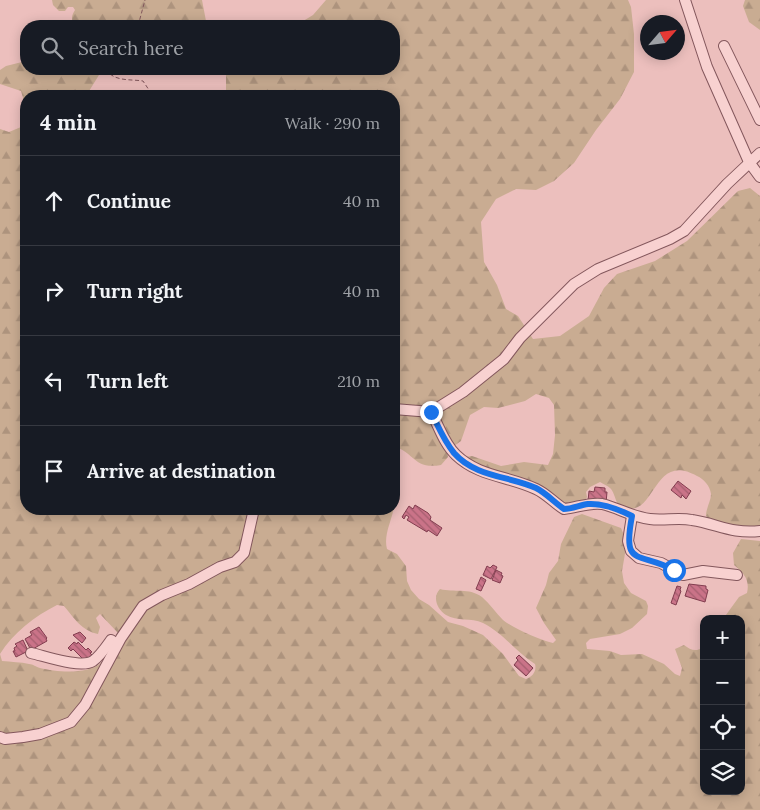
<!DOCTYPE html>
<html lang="en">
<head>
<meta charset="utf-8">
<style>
	body { margin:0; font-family:Lora,serif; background:#20242c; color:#f1f3f6 }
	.controls { position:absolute; right:15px; bottom:15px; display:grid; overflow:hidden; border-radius:10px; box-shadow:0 2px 12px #0003 }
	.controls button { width:45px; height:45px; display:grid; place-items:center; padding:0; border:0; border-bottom:1px solid #363941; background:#171b24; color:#f1f3f6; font:25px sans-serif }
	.compass { position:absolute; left:640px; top:15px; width:45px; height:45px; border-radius:50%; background:#171b24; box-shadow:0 2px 12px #0003; rotate:62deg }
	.stop { position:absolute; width:15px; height:15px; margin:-11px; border:4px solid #1a73e8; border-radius:50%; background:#fff }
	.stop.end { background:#1a73e8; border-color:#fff; box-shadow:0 1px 5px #0008 }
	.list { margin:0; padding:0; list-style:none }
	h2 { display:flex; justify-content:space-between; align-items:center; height:65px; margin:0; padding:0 20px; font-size:21px }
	h2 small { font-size:16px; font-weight:400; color:#9ea1a6 }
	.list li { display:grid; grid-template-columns:32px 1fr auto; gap:15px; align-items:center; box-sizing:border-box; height:90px; padding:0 20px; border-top:1px solid #363941 }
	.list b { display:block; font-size:19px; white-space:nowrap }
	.list em { font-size:16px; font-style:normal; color:#9ea1a6 }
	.icon { flex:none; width:28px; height:28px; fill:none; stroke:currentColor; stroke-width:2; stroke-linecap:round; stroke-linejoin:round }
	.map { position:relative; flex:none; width:760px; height:810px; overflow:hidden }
	.search { position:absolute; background:#171b24; box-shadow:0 2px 12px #0003; left:20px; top:20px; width:380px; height:55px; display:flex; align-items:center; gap:12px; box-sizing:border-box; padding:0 18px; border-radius:20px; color:#9ea1a6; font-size:19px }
	.panel { position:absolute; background:#171b24; box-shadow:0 2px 12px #0003; left:20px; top:90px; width:380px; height:425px; border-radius:20px }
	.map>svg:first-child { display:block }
	.forest { fill:url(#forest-firs); fill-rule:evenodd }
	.building { fill:url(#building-back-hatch); stroke:#823d4f }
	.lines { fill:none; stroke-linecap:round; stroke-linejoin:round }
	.minor-casing { stroke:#83575c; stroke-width:12 }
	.path { stroke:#83575c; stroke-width:1; stroke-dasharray:4 2.5; stroke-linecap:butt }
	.minor { stroke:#f8d1d0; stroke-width:10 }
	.route { stroke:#1a73e8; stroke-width:6 }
</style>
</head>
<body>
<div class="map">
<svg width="760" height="810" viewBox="0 0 760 810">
	<defs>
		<pattern id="forest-firs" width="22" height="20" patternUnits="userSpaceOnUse" patternTransform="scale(1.25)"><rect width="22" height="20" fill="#c9ac92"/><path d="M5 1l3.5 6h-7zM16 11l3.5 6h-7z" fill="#ad937d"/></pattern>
		<pattern id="building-back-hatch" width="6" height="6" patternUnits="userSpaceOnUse" patternTransform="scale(1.25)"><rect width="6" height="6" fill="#ca7388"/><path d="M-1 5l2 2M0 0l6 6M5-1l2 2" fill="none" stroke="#a55e6f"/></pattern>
	</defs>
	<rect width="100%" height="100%" fill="#ecbfbd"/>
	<g class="forest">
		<path d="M52 0H202L206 21 205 26H145L142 23 135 26H75C71 20 71 16 75 10L73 7H68L65 11H59L53 5Z"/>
		<path d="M326 0H628L631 7 634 34V72L620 99 596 130 574 163 554 181 536 190 516 189 496 199 481 222 484 262 497 285 506 309 518 316 533 339 560 336 589 316 604 288 617 274 655 261 687 241 738 191 750 188 760 196V526L753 528 712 522 706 516C706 508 711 501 711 494 710 486 704 479 697 476 653 451 656 516 626 508 613 505 617 495 610 488 608 486 603 484 600 482L590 487 586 492 587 497 585 501 568 505 560 503 492 473 464 457 472 456 501 466 524 462 548 465 553 454 555 435 554 405 549 398 536 394 525 401 498 408 484 407 470 415 461 441 447 451 448 457 441 465C413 470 414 451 394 447V96H224L226 92V75L234 69H394V26H295L313 15Z"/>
		<path d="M745 0H760V30L749 22 743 6Z"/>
		<path d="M26 61V69H93L99 75 86 96H26V108L21 91 0 84V70L6 66Z"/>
		<path d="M26 117V509H394V491C399 511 382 530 387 549L397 554 406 566 407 581 411 590 419 599 429 605 448 622 463 626 483 635 503 654 519 676 526 679C532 677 537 671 535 664 516 652 503 633 483 623 471 617 457 622 446 615 437 609 432 597 440 589 455 593 468 587 482 597 490 604 496 613 503 620 514 629 540 640 553 643L556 640 544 623 536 608 546 585 549 573 558 561 561 544 574 517 582 514 621 528 624 535 626 548 622 571 624 583 631 593 646 601 648 606 647 614 632 628 620 634 590 639 586 643 587 649 610 651 621 655 642 654 664 664 675 674 680 676 682 668 675 649 684 645C691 650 696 653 704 646V791H741V619H723L739 597 747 593C750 580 744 573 734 565L733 553 741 539 760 541V810H0V129L9 132 21 127ZM57 605 64 606C74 618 82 631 98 634L100 627 96 618 100 614 118 633C114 644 110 656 101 663 86 675 57 672 40 668 36 667 33 664 29 664 21 662 11 662 2 661L0 654C13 633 35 616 57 605Z"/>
	</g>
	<g class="building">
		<path d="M678 481 691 491 686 499 682 495 681 498 671 490Z"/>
		<path d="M595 487 605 488V492H607L606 503 588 501 589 491 594 492Z"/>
		<path d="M415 505 428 513 431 517 430 520 442 528 437 536 428 530 427 532 407 520 409 517 406 515 404 519 402 517 409 506 413 509Z"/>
		<path d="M493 565 497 567 491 579 483 575 487 566 490 568Z"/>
		<path d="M496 570 502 573 501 575 503 576 500 583 492 580Z"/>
		<path d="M481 577 486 580 481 591 476 589Z"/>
		<path d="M689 584 706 586V589L708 590 705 602 685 596Z"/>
		<path d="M677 586 681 587 680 590 681 591 676 605 671 603Z"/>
		<path d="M39 627 47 638 46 639 47 641 31 650 25 639 32 635 30 632Z"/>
		<path d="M80 632 86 638 82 643 73 635Z"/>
		<path d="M23 640 28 651 16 657 13 651H15L14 648 17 646 15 644Z"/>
		<path d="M74 642 77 644 78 642 86 650 88 648 92 652 90 653 92 655 85 661 73 649 71 651 68 648Z"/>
		<path d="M519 655 533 668 526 676 514 665 518 660 516 658Z"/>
	</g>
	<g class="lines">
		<g class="minor-casing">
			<g id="minor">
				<path d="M685 0 707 67 749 162 760 177"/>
				<path d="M724 46 760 120"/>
				<path d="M394 409 431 412 463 392 504 359 520 338 574 284 598 269 670 239 684 231 727 184 760 153"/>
				<path d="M431 412C439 426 444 444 456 455 479 477 509 476 536 489 547 494 554 503 564 509 576 508 589 502 602 504 619 508 632 517 650 519 664 521 678 517 692 520 718 524 731 534 760 531"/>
				<path d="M632 516 628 541 631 551 639 558 661 563 683 575 703 571 737 575"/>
				<path d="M31 653C45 656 81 669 93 661 100 656 106 647 111 640L117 644"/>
				<path d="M0 737 5 739 23 737 40 734 71 722 85 705 121 638 143 606 162 595 189 584 220 567 235 562 244 553 254 509"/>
			</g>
		</g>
		<g class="path">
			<path d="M138 26 145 0"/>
			<path d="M106 69C113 82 131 79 143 81L153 96"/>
		</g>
		<use href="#minor" class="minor"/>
	</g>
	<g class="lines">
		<path class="route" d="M431 412C438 426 444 441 454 453 475 477 509 476 536 488 546 493 554 502 564 509 572 509 580 505 588 504 603 503 618 509 632 516 622 568 638 551 674 570"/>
	</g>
</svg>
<div class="controls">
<button>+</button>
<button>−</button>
<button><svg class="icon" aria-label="locate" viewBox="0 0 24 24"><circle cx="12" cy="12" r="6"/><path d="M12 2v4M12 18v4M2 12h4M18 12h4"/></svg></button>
<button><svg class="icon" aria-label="layers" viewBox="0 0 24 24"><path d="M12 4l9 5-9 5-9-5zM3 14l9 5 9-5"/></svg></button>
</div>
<svg class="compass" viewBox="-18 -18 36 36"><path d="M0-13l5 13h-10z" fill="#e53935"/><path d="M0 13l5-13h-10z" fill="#9ea1a6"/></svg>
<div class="stop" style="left:674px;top:570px"></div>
<div class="stop end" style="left:431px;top:412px"></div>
<div class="search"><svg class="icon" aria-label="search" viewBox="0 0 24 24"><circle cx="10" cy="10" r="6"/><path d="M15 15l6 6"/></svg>Search here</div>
<section class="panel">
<h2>4 min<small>Walk · 290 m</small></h2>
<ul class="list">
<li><svg class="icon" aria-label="ahead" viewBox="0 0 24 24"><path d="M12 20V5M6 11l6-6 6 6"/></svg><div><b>Continue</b></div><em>40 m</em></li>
<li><svg class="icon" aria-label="right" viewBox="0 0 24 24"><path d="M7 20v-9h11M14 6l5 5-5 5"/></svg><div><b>Turn right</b></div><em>40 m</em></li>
<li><svg class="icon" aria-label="left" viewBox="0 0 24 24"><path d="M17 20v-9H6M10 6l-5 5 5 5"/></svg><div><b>Turn left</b></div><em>210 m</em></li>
<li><svg class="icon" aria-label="arrive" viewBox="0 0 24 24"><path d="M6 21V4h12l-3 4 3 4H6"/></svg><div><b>Arrive at destination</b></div></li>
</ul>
</section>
</div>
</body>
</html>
